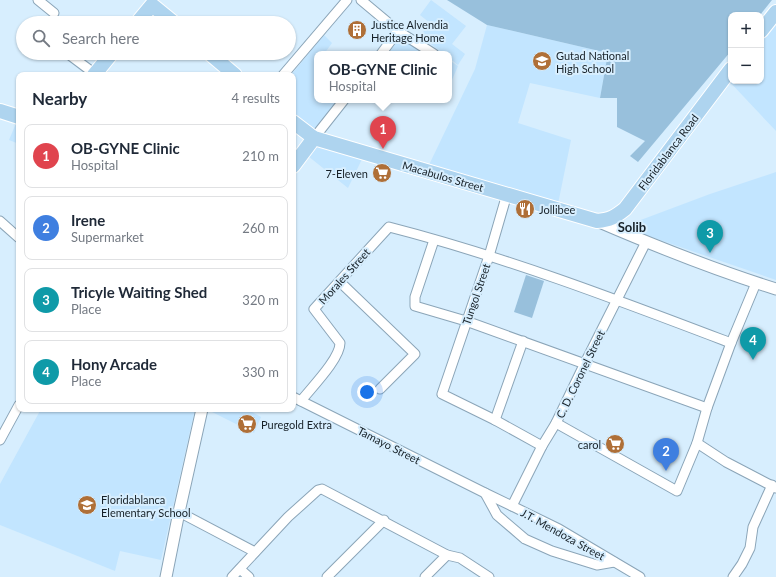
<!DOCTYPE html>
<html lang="en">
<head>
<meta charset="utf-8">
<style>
	body { margin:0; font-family:Lato,sans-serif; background:#f2f2f3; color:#1f2937 }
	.controls { position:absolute; right:12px; top:12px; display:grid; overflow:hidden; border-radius:8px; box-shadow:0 1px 3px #0004 }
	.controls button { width:36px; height:36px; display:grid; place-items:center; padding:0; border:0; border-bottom:1px solid #e0e1e3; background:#fff; color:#1f2937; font:20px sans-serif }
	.you { position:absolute; left:367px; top:392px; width:14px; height:14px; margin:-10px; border:3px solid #fff; border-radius:50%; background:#1a73e8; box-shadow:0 0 0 6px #1a73e833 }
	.badge { display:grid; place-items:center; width:26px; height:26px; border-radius:50%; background:#af6f37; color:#fff; font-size:13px; font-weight:700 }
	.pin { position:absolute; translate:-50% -33px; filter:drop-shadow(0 1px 2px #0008) }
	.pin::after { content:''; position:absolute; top:21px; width:14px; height:12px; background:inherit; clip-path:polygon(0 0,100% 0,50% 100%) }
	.popup { position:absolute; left:314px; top:51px; width:138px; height:52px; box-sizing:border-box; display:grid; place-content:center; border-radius:8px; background:#fff; filter:drop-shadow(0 1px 3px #0005); font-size:13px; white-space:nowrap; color:#747a83 }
	.popup b { font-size:15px; color:#1f2937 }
	.popup::after { content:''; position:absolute; left:50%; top:100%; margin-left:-8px; border:8px solid transparent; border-top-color:#fff }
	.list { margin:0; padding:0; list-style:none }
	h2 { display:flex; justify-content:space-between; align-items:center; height:52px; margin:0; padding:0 16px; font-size:17px }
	h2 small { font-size:13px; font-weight:400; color:#747a83 }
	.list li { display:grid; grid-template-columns:26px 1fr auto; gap:12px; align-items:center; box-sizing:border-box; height:64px; margin:0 8px 8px; padding:0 8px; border:1px solid #e0e1e3; border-radius:8px }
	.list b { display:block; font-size:15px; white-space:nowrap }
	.list p { margin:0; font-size:13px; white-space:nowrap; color:#747a83 }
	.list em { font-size:13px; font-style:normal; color:#747a83 }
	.icon { flex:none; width:22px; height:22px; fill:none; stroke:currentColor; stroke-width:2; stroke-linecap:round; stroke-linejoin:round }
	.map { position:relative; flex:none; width:776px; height:577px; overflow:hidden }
	.search { position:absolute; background:#fff; box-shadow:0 1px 3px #0004; left:16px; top:16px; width:280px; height:44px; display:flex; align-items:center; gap:10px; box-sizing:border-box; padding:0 14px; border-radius:22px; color:#747a83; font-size:15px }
	.panel { position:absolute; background:#fff; box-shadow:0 1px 3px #0004; left:16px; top:72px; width:280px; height:340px; border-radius:8px }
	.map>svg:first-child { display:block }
	.built { fill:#c2e5ff }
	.green { fill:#98c0dc }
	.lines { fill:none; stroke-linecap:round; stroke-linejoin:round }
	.minor-casing { stroke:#8ba5b8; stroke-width:11 }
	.tertiary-casing { stroke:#8ba5b8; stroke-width:13 }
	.primary-casing { stroke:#fff; stroke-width:16 }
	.minor { stroke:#fff; stroke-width:9 }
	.tertiary { stroke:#fff; stroke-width:11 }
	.primary { stroke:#aed4ef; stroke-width:14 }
	.labels { text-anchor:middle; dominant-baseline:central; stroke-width:4; stroke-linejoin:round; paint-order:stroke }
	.poi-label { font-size:11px; fill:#172128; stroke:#d7eefe; text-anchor:start }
	.street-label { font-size:11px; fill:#172128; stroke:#d7eefe }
	.quarter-label { font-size:13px; font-weight:bold; fill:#172128; stroke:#d7eefe }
</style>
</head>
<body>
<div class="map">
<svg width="776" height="577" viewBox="0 0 776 577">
	<rect width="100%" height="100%" fill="#d7eefe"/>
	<g class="built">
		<path d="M431 0 466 26 452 44 465 54 458 65 449 58V54H444L420 36 430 23 420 15Z"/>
		<path d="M776 17V131L727 79 731 73V81H761V36Z"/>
		<path d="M487 25 608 53 600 98 530 83 518 123 571 140 558 204 428 167 475 69Z"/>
		<path d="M406 30 440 54H388Z"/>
		<path d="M324 35 332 43 324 54H317V100H340L314 129 293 112V75H291Z"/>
		<path d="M449 60 458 66 449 87Z"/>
		<path d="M17 121 19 122V144L9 140Z"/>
		<path d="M318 145 363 157 348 188 308 156 314 147Z"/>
		<path d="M776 172V280L622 227 710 194Z"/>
		<path d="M41 409H195L161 560 120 551 115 571 0 525V484Z"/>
		<path d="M206 409H247L261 417 254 433Z"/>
	</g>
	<g class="green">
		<path d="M447 0H772L760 15H731V51L638 162 630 156 645 141 617 127V98H600L608 53 487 25Z"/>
		<path d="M526 275 544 281 532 318 514 312Z"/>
	</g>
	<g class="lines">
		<g class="minor-casing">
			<g id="minor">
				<path d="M38 0 54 13"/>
				<path d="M361 0 398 31 434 54"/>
				<path d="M67 53 95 74"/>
				<path d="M381 54 398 31"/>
				<path d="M283 75 347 0"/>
				<path d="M314 138 344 100"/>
				<path d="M507 194 489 256 442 394 495 420 542 446"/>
				<path d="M0 221 19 238"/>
				<path d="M434 240 415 297V306L466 321 707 408"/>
				<path d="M340 282 415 354 380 389"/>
				<path d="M293 397 485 493 512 506 559 529 640 577"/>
				<path d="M301 401C311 388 340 359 340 343L314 309 389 227C506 257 618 300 731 343"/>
				<path d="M495 420 523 341"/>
				<path d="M556 423 677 491 697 443 707 408 731 343 756 283"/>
				<path d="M0 440 19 405"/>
				<path d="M697 443 726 462 776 488"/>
				<path d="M485 493 497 515 525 539 552 551 597 565 614 562"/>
				<path d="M512 506 542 446 556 423 585 363 646 242"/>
				<path d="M179 512 255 552"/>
				<path d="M240 569 249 577"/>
				<path d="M232 577 288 517 318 490 322 489 447 555 460 558 489 577"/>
				<path d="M327 577 384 520"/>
				<path d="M425 577 447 555"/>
				<path d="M733 577 742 564 750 548 753 527 772 485"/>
			</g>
		</g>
		<g class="tertiary-casing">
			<g id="tertiary">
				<path d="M597 221C655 246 715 270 776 289"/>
				<path d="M166 577 179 512 202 409"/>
			</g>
		</g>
		<g class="primary-casing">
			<g id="primary">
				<path d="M137 23 152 5 174 23"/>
				<path d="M761 31 776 12"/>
				<path d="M209 53 235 75"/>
				<path d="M94 75 112 53"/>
				<path d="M0 111 19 117"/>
				<path d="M293 122 314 138 597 221C610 220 615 217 625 209L731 69"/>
				<path d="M293 166 314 138"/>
			</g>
		</g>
		<use href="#minor" class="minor"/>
		<use href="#tertiary" class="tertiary"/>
		<use href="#primary" class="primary"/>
	</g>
	<defs>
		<g id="building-disc" transform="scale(1)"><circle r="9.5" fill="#af6f37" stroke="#d7eefe"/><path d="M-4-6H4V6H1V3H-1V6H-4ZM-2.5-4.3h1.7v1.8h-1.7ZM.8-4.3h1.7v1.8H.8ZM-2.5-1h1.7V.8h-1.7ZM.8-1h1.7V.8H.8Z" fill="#fff"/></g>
		<g id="school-disc" transform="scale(1)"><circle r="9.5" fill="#af6f37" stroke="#d7eefe"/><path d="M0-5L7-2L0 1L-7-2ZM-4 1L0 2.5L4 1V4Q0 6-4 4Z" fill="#fff"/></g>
		<g id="supermarket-disc" transform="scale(1)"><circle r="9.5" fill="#af6f37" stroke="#d7eefe"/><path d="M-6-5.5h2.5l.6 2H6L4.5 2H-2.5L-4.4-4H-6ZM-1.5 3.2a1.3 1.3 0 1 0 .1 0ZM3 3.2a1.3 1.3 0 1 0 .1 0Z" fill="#fff"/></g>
		<g id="restaurant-disc" transform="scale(1)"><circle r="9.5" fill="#af6f37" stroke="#d7eefe"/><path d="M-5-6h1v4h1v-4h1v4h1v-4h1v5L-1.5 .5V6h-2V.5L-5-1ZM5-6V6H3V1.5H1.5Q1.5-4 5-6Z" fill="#fff"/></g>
	</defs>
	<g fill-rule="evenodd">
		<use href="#building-disc" x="357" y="30"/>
		<use href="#school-disc" x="542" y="61"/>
		<use href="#supermarket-disc" x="382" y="173"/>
		<use href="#restaurant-disc" x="525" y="209"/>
		<use href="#supermarket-disc" x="247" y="424"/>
		<use href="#supermarket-disc" x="615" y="444"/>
		<use href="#school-disc" x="87" y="505"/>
	</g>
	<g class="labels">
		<g class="poi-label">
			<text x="371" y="24">Justice Alvendia<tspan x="371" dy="13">Heritage Home</tspan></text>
			<text x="556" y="55">Gutad National<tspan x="556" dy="13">High School</tspan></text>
			<text x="368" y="173" text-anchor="end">7-Eleven</text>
			<text x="539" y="209">Jollibee</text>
			<text x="261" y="424">Puregold Extra</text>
			<text x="601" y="444" text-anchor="end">carol</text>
			<text x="101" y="499">Floridablanca<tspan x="101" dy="13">Elementary School</tspan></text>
		</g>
		<g class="street-label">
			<text transform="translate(668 152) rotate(-53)">Floridablanca Road</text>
			<text transform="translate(443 176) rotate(16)">Macabulos Street</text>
			<text transform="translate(344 276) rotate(-48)">Morales Street</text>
			<text transform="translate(476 294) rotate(-71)">Tungol Street</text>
			<text transform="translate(580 374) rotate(-64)">C. D. Coronel Street</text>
			<text transform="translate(389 445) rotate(27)">Tamayo Street</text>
			<text transform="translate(563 534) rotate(29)">J.T. Mendoza Street</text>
		</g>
		<g class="quarter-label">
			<text x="632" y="227">Solib</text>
		</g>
	</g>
</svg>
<div class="controls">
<button>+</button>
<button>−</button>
</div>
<div class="you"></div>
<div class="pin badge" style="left:383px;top:149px;background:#e0444e">1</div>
<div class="popup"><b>OB-GYNE Clinic</b>Hospital</div>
<div class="pin badge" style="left:666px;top:471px;background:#3f7fe0">2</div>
<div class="pin badge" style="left:710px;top:253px;background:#0f9aa8">3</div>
<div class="pin badge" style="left:753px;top:360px;background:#0f9aa8">4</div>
<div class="search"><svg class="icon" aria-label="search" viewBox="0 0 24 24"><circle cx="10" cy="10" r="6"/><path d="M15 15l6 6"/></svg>Search here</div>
<section class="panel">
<h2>Nearby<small>4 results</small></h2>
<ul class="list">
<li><span class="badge" style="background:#e0444e">1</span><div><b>OB-GYNE Clinic</b><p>Hospital</p></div><em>210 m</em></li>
<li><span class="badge" style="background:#3f7fe0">2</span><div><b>Irene</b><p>Supermarket</p></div><em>260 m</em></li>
<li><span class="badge" style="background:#0f9aa8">3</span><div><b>Tricyle Waiting Shed</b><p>Place</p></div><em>320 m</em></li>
<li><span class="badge" style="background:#0f9aa8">4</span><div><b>Hony Arcade</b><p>Place</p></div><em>330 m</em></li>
</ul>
</section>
</div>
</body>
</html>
